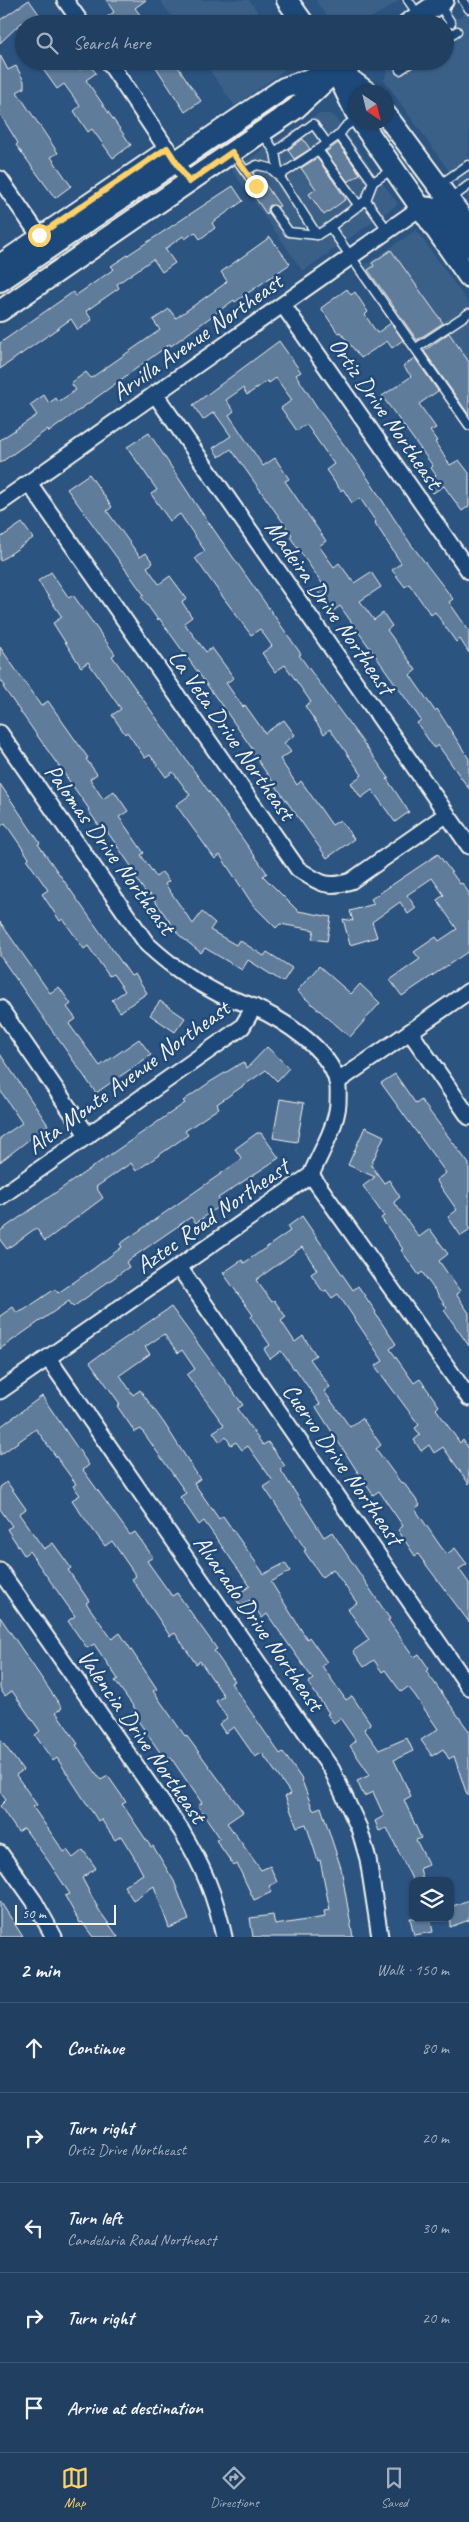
<!DOCTYPE html>
<html lang="en">
<head>
<meta charset="utf-8">
<style>
	body { margin:0; font-family:Caveat,sans-serif; background:#294667; color:#f1f3f6 }
	.controls { position:absolute; right:15px; bottom:15px; display:grid; overflow:hidden; border-radius:10px; box-shadow:0 1px 4px #0004 }
	.controls button { width:45px; height:45px; display:grid; place-items:center; padding:0; border:0; border-bottom:1px solid #3e5876; background:#213f61; color:#f1f3f6; font:25px sans-serif }
	.compass { position:absolute; left:349px; top:85px; width:45px; height:45px; border-radius:50%; background:#213f61; box-shadow:0 1px 4px #0004; rotate:145deg }
	.scale { position:absolute; left:15px; bottom:12px; width:101px; box-sizing:border-box; padding-left:5px; border:2px solid #f4f1e8; border-top:0; font-size:14px; line-height:18px; white-space:nowrap; color:#f4f1e8; -webkit-text-stroke:4px #1f4a7a; paint-order:stroke }
	.stop { position:absolute; width:15px; height:15px; margin:-11px; border:4px solid #ffd166; border-radius:50%; background:#fff }
	.stop.end { background:#ffd166; border-color:#fff; box-shadow:0 1px 5px #0008 }
	.list { margin:0; padding:0; list-style:none }
	h2 { display:flex; justify-content:space-between; align-items:center; height:65px; margin:0; padding:0 20px; font-size:21px }
	h2 small { font-size:16px; font-weight:400; color:#a2afbd }
	.list li { display:grid; grid-template-columns:32px 1fr auto; gap:15px; align-items:center; box-sizing:border-box; height:90px; padding:0 20px; border-top:1px solid #3e5876 }
	.list b { display:block; font-size:19px; white-space:nowrap }
	.list p { margin:0; font-size:16px; white-space:nowrap; color:#a2afbd }
	.list em { font-size:16px; font-style:normal; color:#a2afbd }
	.icon { flex:none; width:28px; height:28px; fill:none; stroke:currentColor; stroke-width:2; stroke-linecap:round; stroke-linejoin:round }
	.map { position:relative; flex:none; width:469px; height:1937px; overflow:hidden }
	.search { position:absolute; background:#213f61; box-shadow:0 1px 4px #0004; left:15px; right:15px; top:15px; height:55px; display:flex; align-items:center; gap:12px; box-sizing:border-box; padding:0 18px; border-radius:28px; color:#a2afbd; font-size:19px }
	.sheet { height:515px; background:#213f61 }
	nav { display:flex; justify-content:space-around; align-items:center; box-sizing:border-box; height:70px; border-top:1px solid #3e5876; background:#213f61; font-size:14px; color:#a2afbd }
	nav a { display:grid; justify-items:center; gap:2px }
	nav .on { color:#ffd166 }
	.map>svg:first-child { display:block }
	.built { fill:#3b6088 }
	.building { fill:#5e7b9a; stroke:#f4f1e8 }
	.lines { fill:none; stroke-linecap:round; stroke-linejoin:round }
	.lane-casing { stroke:#f4f1e8; stroke-width:11 }
	.street-casing { stroke:#f4f1e8; stroke-width:19 }
	.secondary-casing { stroke:#f4f1e8; stroke-width:24 }
	.lane { stroke:#1f4a7a; stroke-width:8 }
	.street { stroke:#1f4a7a; stroke-width:15 }
	.secondary { stroke:#1f4a7a; stroke-width:20 }
	.route { stroke:#ffd166; stroke-width:6 }
	.labels { text-anchor:middle; dominant-baseline:central; stroke-width:5; stroke-linejoin:round; paint-order:stroke }
	.street-label { font-size:24px; fill:#f4f1e8; stroke:#1f4a7a }
</style>
</head>
<body>
<div class="map">
<svg width="469" height="1937" viewBox="0 0 469 1937">
	<rect width="100%" height="100%" fill="#2c5481"/>
	<filter id="ink" filterUnits="userSpaceOnUse"><feTurbulence type="fractalNoise" baseFrequency=".02" numOctaves="2"/><feDisplacementMap in="SourceGraphic" scale="10" xChannelSelector="R" yChannelSelector="G"/><feConvolveMatrix kernelMatrix="1 2 1 2 8 2 1 2 1" color-interpolation-filters="sRGB"/></filter>
	<g filter="url(#ink)">
		<g class="built">
			<path d="M160 0H249L266 24H177Z"/>
			<path d="M315 0H400L362 24H333Z"/>
			<path d="M466 13 469 17V199L384 80 389 66 396 61H445V27Z"/>
			<path d="M203 61H289V62L283 71 235 106Z"/>
			<path d="M318 114H330L335 118 398 204 303 271 232 170Z"/>
			<path d="M416 230 469 304V420L363 267Z"/>
		</g>
		<g class="building">
			<path d="M29 0 46 24 21 23 0 43V20Z"/>
			<path d="M106 0H146L135 8 147 24H97L114 12Z"/>
			<path d="M0 55 8 70 16 66 24 81V88L17 92 58 153 51 157 71 186 55 198 16 145 18 143 0 114Z"/>
			<path d="M52 61H74L80 70 89 64 96 73 86 80 131 145 113 158 92 129 88 132 74 111 80 106 64 84 57 89 42 68Z"/>
			<path d="M152 61H174L201 101 185 112Z"/>
			<path d="M303 139 310 149 294 159 288 150Z"/>
			<path d="M338 143 360 174 348 182 326 152Z"/>
			<path d="M317 158 346 199 324 215 309 194 316 189 301 168Z"/>
			<path d="M263 181 280 206 278 207 270 205 267 215 250 190 259 191Z"/>
			<path d="M233 186 243 201 212 223 215 228 200 239 195 232 185 239 183 236 165 249 175 263 162 272 153 259 117 284 119 288 86 311 92 320 78 330 71 319 0 369V343L73 292 75 296 114 269 111 266Z"/>
			<path d="M270 237 290 264 235 302 234 300 171 346 170 344 49 432 48 429 0 463V440L37 415 30 405 44 395 49 403 56 398 58 402 76 390 71 383 86 372 91 378 160 330 153 320 169 309 176 318 223 285 227 281 221 272Z"/>
			<path d="M391 250 443 323 417 340 368 270 374 266 372 263Z"/>
			<path d="M347 289 351 295 355 292 368 312 365 315 377 333 391 323 403 340 392 348 387 341 361 358 340 332 338 333 321 308Z"/>
			<path d="M449 333 469 362V415L424 351Z"/>
			<path d="M279 341 301 372 296 375 321 413 365 474 410 543 453 599 449 602 469 631V653L460 639 456 642 435 612 431 615 409 584 405 587 392 570 401 563 375 523 376 522 360 498 352 503 343 489 341 491 326 470 334 464 306 424 297 431 281 408 292 400 276 378 269 383 267 381 247 395 243 388 226 400 234 411 229 415 263 466 275 458 289 479 285 481 326 541 319 546 334 567 339 563 354 583 371 572 381 587 360 601 374 620 383 613 392 626 387 630 416 670 410 675 435 711 437 709 469 759V789L438 745 434 748 417 723 421 720 340 606 332 612 318 592 324 586 290 537 292 535 231 449 219 457 213 448 231 436 214 412 203 420 193 405Z"/>
			<path d="M415 358 438 391 419 404 436 428 430 431 437 441 435 442 450 465 459 460 469 473V506L462 511 444 486 433 493 426 483 436 475 431 468 433 466 382 396 409 378 411 376 403 366Z"/>
			<path d="M149 433 195 503 301 654 299 655 389 778 387 779 409 812 395 822 372 790 361 798 351 783 362 775 330 729 324 734 305 706 311 702 285 665 275 672 262 653 272 646 260 629 251 635 217 589 195 558 205 551 180 514 170 521 151 494 157 490 127 447Z"/>
			<path d="M89 474 112 507 107 511 140 557 146 553 153 563 147 567 159 584 170 576 187 599 182 602 192 617 184 623 206 652 212 648 234 678 226 683 243 707 245 705 265 733 284 720 295 735 284 743 291 752 280 759 297 785 301 781 332 825 340 820 354 839 327 858 251 751 253 750 225 710 159 618 158 620 141 596 144 595 67 489Z"/>
			<path d="M22 523 33 538 0 561V538Z"/>
			<path d="M51 572 69 598 73 595 115 654 112 656 267 873 263 876 298 911 331 917 327 941 312 939 314 930 280 924 276 928 253 905 220 855 215 859 176 805 190 795 173 772 166 777 150 755 145 758 127 732 125 734 112 715 121 709 88 662 81 667 53 623 62 617 38 581Z"/>
			<path d="M0 647 41 706 48 701 88 758 86 759 97 774 90 779 103 799 114 791 128 811 119 817 144 853 141 855 156 877 162 872 169 881 165 884 193 924 202 912 215 923 210 930 236 945 239 940 264 956 267 952 292 968 283 982 248 960 242 970 205 948 201 953 179 935 150 894 148 896 131 871 133 869 104 827 101 829 88 810 89 809 3 687 5 686 0 679Z"/>
			<path d="M0 784 40 843 38 844 131 976 135 974 147 993 120 1012 112 1000 125 991 113 974 109 976 88 946 84 949 63 919 60 921 42 894 48 890 27 860 29 858 5 823 0 827Z"/>
			<path d="M438 854 460 884 462 883 469 893V951L402 996 390 980 420 959 414 952 436 937 439 941 457 929 437 900 444 895 432 878 407 895 416 908 408 914 400 902 372 922 377 937 350 945 343 919 353 921 350 911 374 904 371 899Z"/>
			<path d="M0 922 50 993 59 987 71 1004 67 1007 76 1019 69 1024 100 1066 139 1039 151 1055 96 1093 0 956Z"/>
			<path d="M319 966 351 994 360 984 380 1003 350 1037 297 991Z"/>
			<path d="M160 1001 185 1018 175 1032 150 1015Z"/>
			<path d="M267 1047 289 1068 277 1081 266 1070 217 1104 219 1108 185 1131 188 1135 136 1171 131 1163 96 1187 103 1198 45 1241 36 1228 7 1249 0 1240V1231L185 1103 183 1101 210 1082 243 1062 247 1068Z"/>
			<path d="M0 1054 48 1125 0 1162V1138L22 1123 0 1090Z"/>
			<path d="M395 1074 416 1104 421 1100 469 1164V1231L461 1236 448 1217 457 1210 436 1180 446 1173 381 1083Z"/>
			<path d="M280 1099 304 1103 297 1142 273 1138Z"/>
			<path d="M365 1127 384 1136 371 1165 384 1183 389 1180 400 1197 394 1202 419 1237 430 1229 448 1254 439 1261 460 1291 456 1294 469 1313V1346L444 1310 447 1308 422 1272 419 1275 401 1250 403 1249 381 1218 384 1216 363 1186 375 1177 348 1165Z"/>
			<path d="M257 1133H261L279 1158 218 1198 222 1204 196 1223 191 1217 126 1262 129 1267 73 1307 69 1301 0 1349V1316L13 1307 17 1313 24 1310 55 1289 58 1293 93 1269 122 1247 120 1244 242 1159 235 1149Z"/>
			<path d="M302 1216 353 1290 358 1286 376 1312 375 1313 396 1344 390 1349 414 1383 420 1379 439 1406 436 1409 460 1443 463 1440 469 1449V1484L443 1447 434 1453 429 1445 421 1451 414 1440 420 1435 415 1428 419 1425 375 1366 383 1361 338 1294 332 1298 326 1290 323 1292 311 1274 317 1270 302 1247 256 1280 272 1302 274 1300 286 1317 281 1321 295 1342 303 1336 316 1355 310 1359 330 1387 324 1391 350 1427 362 1418 381 1445 376 1449 401 1483 403 1482 420 1505 415 1509 441 1547 447 1554 455 1548 467 1564 459 1569 469 1583V1622L418 1554 415 1556 398 1530 403 1526 379 1491 373 1495 355 1468 316 1407 320 1404 295 1368 294 1369 281 1351 270 1359 264 1349 270 1345 251 1317 253 1315 223 1273 242 1260 244 1263 290 1231 287 1227Z"/>
			<path d="M171 1307 243 1405 237 1409 263 1445 268 1442 285 1466 280 1469 324 1537 332 1532 390 1619 388 1620 414 1657 419 1654 429 1669 426 1671 469 1731V1795H467L454 1756 449 1759 443 1749 432 1756 421 1740 438 1729 414 1694 408 1687 401 1692 385 1670 382 1672 374 1660 364 1667 353 1651 369 1640 348 1609 357 1603 333 1569 322 1577 304 1551 306 1550 264 1487 273 1481 248 1446 242 1450 236 1442 231 1445 226 1437 220 1442 213 1432 224 1425 187 1375 195 1369 182 1350 178 1353 164 1334 145 1347 150 1354 120 1375 133 1395 140 1390 164 1423 200 1479 194 1483 219 1519 223 1516 264 1574 285 1563 290 1571 271 1582 307 1639 309 1637 327 1662 322 1666 346 1700 352 1696 371 1724 364 1729 379 1750 407 1738 413 1751 394 1760 411 1796 404 1800 421 1838 416 1840 429 1865 420 1868 423 1881H413L387 1828 379 1831 375 1821 384 1816 373 1792 364 1796 357 1781 370 1775 350 1746 356 1741 340 1718 334 1723 327 1714 329 1713 308 1683 313 1679 267 1614 262 1618 250 1600 241 1606 234 1597 250 1586 204 1521 199 1525 180 1497 186 1493 141 1429 135 1432 117 1406 120 1404 90 1362Z"/>
			<path d="M42 1396 89 1465 83 1470 130 1535 135 1532 153 1557 147 1561 172 1596 177 1593 217 1649 214 1651 235 1681 231 1683 280 1754 283 1752 301 1778 313 1810 321 1807 341 1868 353 1937H253L250 1918 273 1915 275 1925 325 1917 324 1911 330 1910 320 1860 318 1861 306 1824 297 1827 285 1796 291 1794 262 1753 255 1757 234 1727 225 1733 219 1724 227 1718 216 1701 224 1696 200 1661 196 1664 175 1633 170 1636 132 1579 136 1576 112 1541 105 1546 82 1515 72 1500 80 1495 73 1486 76 1484 36 1429 0 1455V1427Z"/>
			<path d="M7 1482 26 1509 19 1514 44 1549 53 1543 71 1568 68 1570 89 1601 86 1603 112 1639 120 1633 157 1689 153 1691 185 1736 186 1735 243 1812 227 1823 261 1870 270 1866 277 1882 269 1886 272 1892 254 1900 237 1864 234 1866 216 1840 220 1838 198 1806 202 1803 171 1758 166 1761 132 1712 136 1710 115 1681 118 1679 94 1644 87 1648 68 1621 75 1616 29 1551 24 1555 7 1529 12 1526 0 1509V1487Z"/>
			<path d="M0 1617 62 1708 56 1712 78 1744 76 1745 101 1780 108 1776 126 1802 122 1804 151 1847 153 1846 174 1881 189 1920 169 1928 154 1886 133 1900 124 1886 143 1874 134 1857 121 1836 115 1840 101 1819 98 1821 57 1758 53 1761 35 1735 40 1731 12 1691 5 1696 0 1689Z"/>
			<path d="M0 1739 23 1770 16 1775 37 1805 33 1807 64 1852 67 1850 73 1858 83 1850 96 1868 82 1878 99 1910 118 1937H93L82 1922 80 1923 65 1896 70 1894 49 1862 24 1828 18 1832 0 1806 6 1800 0 1792Z"/>
			<path d="M469 1900V1920L450 1927V1907Z"/>
			<path d="M0 1901 23 1937H0Z"/>
			<path d="M410 1918H430L433 1932 414 1935Z"/>
		</g>
		<g class="lines">
			<g class="lane-casing">
				<g id="lane">
					<path d="M408 0 419 16"/>
					<path d="M463 0 469 9"/>
					<path d="M438 3 451 23"/>
					<path d="M445 39 457 31"/>
					<path d="M400 70 413 61"/>
					<path d="M356 119 345 127 339 135 373 182 393 169"/>
					<path d="M262 132 275 152"/>
					<path d="M339 135 318 150 359 206"/>
					<path d="M327 143 313 124 275 152 279 176 317 235 330 227"/>
					<path d="M233 154 256 186"/>
					<path d="M245 171 257 165 270 168 279 176 318 150"/>
					<path d="M373 182 366 200 330 227 469 425"/>
					<path d="M439 185 468 165"/>
					<path d="M366 200 388 231"/>
					<path d="M449 200 469 185"/>
					<path d="M273 210 289 232 317 235"/>
					<path d="M416 348 469 313"/>
				</g>
			</g>
			<g class="street-casing">
				<g id="street">
					<path d="M65 0 82 24"/>
					<path d="M108 61 189 182"/>
					<path d="M0 179 39 235"/>
					<path d="M0 262 167 148"/>
					<path d="M283 305 469 571"/>
					<path d="M155 394 469 846"/>
					<path d="M29 483 298 869C319 883 327 889 351 881L447 814"/>
					<path d="M0 503 420 208"/>
					<path d="M0 733 147 944C172 967 189 978 219 994 230 999 243 1002 254 1007 283 1020 328 1048 337 1081 339 1088 338 1097 338 1104 336 1128 320 1153 311 1175L0 1391"/>
					<path d="M0 1008 88 1136"/>
					<path d="M410 1032 469 1117"/>
					<path d="M337 1082 469 991"/>
					<path d="M311 1175 469 1398"/>
					<path d="M0 1197 242 1027 254 1007"/>
					<path d="M179 1267 469 1687"/>
					<path d="M48 1358 332 1770 359 1828 368 1859 380 1937"/>
					<path d="M0 1571 181 1830C203 1867 215 1894 224 1937"/>
					<path d="M0 1853 34 1901 54 1937"/>
				</g>
			</g>
			<g class="secondary-casing">
				<g id="secondary">
					<path d="M287 0 304 24"/>
					<path d="M408 24 443 0"/>
					<path d="M331 61 356 113"/>
					<path d="M339 71 367 92"/>
					<path d="M386 115 469 227"/>
					<path d="M361 122 469 277"/>
					<path d="M420 208C445 203 457 230 469 247"/>
					<path d="M0 281 284 88 330 72"/>
					<path d="M0 311 295 109 337 70 350 61"/>
				</g>
			</g>
			<use href="#lane" class="lane"/>
			<use href="#street" class="street"/>
			<use href="#secondary" class="secondary"/>
		</g>
	</g>
	<g class="lines" filter="url(#ink)">
		<path class="route" d="M39 235 167 148 189 182 232 152 256 186"/>
	</g>
	<g class="labels">
		<g class="street-label">
			<text transform="translate(197 337) rotate(-35)">Arvilla Avenue Northeast</text>
			<text transform="translate(386 413) rotate(55)">Ortiz Drive Northeast</text>
			<text transform="translate(330 607) rotate(55)">Madeira Drive Northeast</text>
			<text transform="translate(232 735) rotate(55)">La Veta Drive Northeast</text>
			<text transform="translate(110 849) rotate(54)">Palomas Drive Northeast</text>
			<text transform="translate(128 1077) rotate(-36)">Alta Monte Avenue Northeast</text>
			<text transform="translate(212 1216) rotate(-35)">Aztec Road Northeast</text>
			<text transform="translate(343 1464) rotate(55)">Cuervo Drive Northeast</text>
			<text transform="translate(259 1623) rotate(55)">Alvarado Drive Northeast</text>
			<text transform="translate(142 1736) rotate(55)">Valencia Drive Northeast</text>
		</g>
	</g>
</svg>
<div class="controls">
<button><svg class="icon" aria-label="layers" viewBox="0 0 24 24"><path d="M12 4l9 5-9 5-9-5zM3 14l9 5 9-5"/></svg></button>
</div>
<svg class="compass" viewBox="-18 -18 36 36"><path d="M0-13l5 13h-10z" fill="#e53935"/><path d="M0 13l5-13h-10z" fill="#a2afbd"/></svg>
<div class="scale">50 m</div>
<div class="stop" style="left:39px;top:235px"></div>
<div class="stop end" style="left:256px;top:186px"></div>
<div class="search"><svg class="icon" aria-label="search" viewBox="0 0 24 24"><circle cx="10" cy="10" r="6"/><path d="M15 15l6 6"/></svg>Search here</div>
</div>
<section class="sheet">
<h2>2 min<small>Walk · 150 m</small></h2>
<ul class="list">
<li><svg class="icon" aria-label="ahead" viewBox="0 0 24 24"><path d="M12 20V5M6 11l6-6 6 6"/></svg><div><b>Continue</b></div><em>80 m</em></li>
<li><svg class="icon" aria-label="right" viewBox="0 0 24 24"><path d="M7 20v-9h11M14 6l5 5-5 5"/></svg><div><b>Turn right</b><p>Ortiz Drive Northeast</p></div><em>20 m</em></li>
<li><svg class="icon" aria-label="left" viewBox="0 0 24 24"><path d="M17 20v-9H6M10 6l-5 5 5 5"/></svg><div><b>Turn left</b><p>Candelaria Road Northeast</p></div><em>30 m</em></li>
<li><svg class="icon" aria-label="right" viewBox="0 0 24 24"><path d="M7 20v-9h11M14 6l5 5-5 5"/></svg><div><b>Turn right</b></div><em>20 m</em></li>
<li><svg class="icon" aria-label="arrive" viewBox="0 0 24 24"><path d="M6 21V4h12l-3 4 3 4H6"/></svg><div><b>Arrive at destination</b></div></li>
</ul>
</section>
<nav>
<a class="on"><svg class="icon" aria-label="map" viewBox="0 0 24 24"><path d="M3 6l6-2 6 2 6-2v14l-6 2-6-2-6 2zM9 4v14M15 6v14"/></svg>Map</a>
<a><svg class="icon" aria-label="directions" viewBox="0 0 24 24"><path d="M12 3l9 9-9 9-9-9zM9 14v-3h6M13 9l2 2-2 2"/></svg>Directions</a>
<a><svg class="icon" aria-label="saved" viewBox="0 0 24 24"><path d="M7 4h10v16l-5-4-5 4z"/></svg>Saved</a>
</nav>
</body>
</html>
